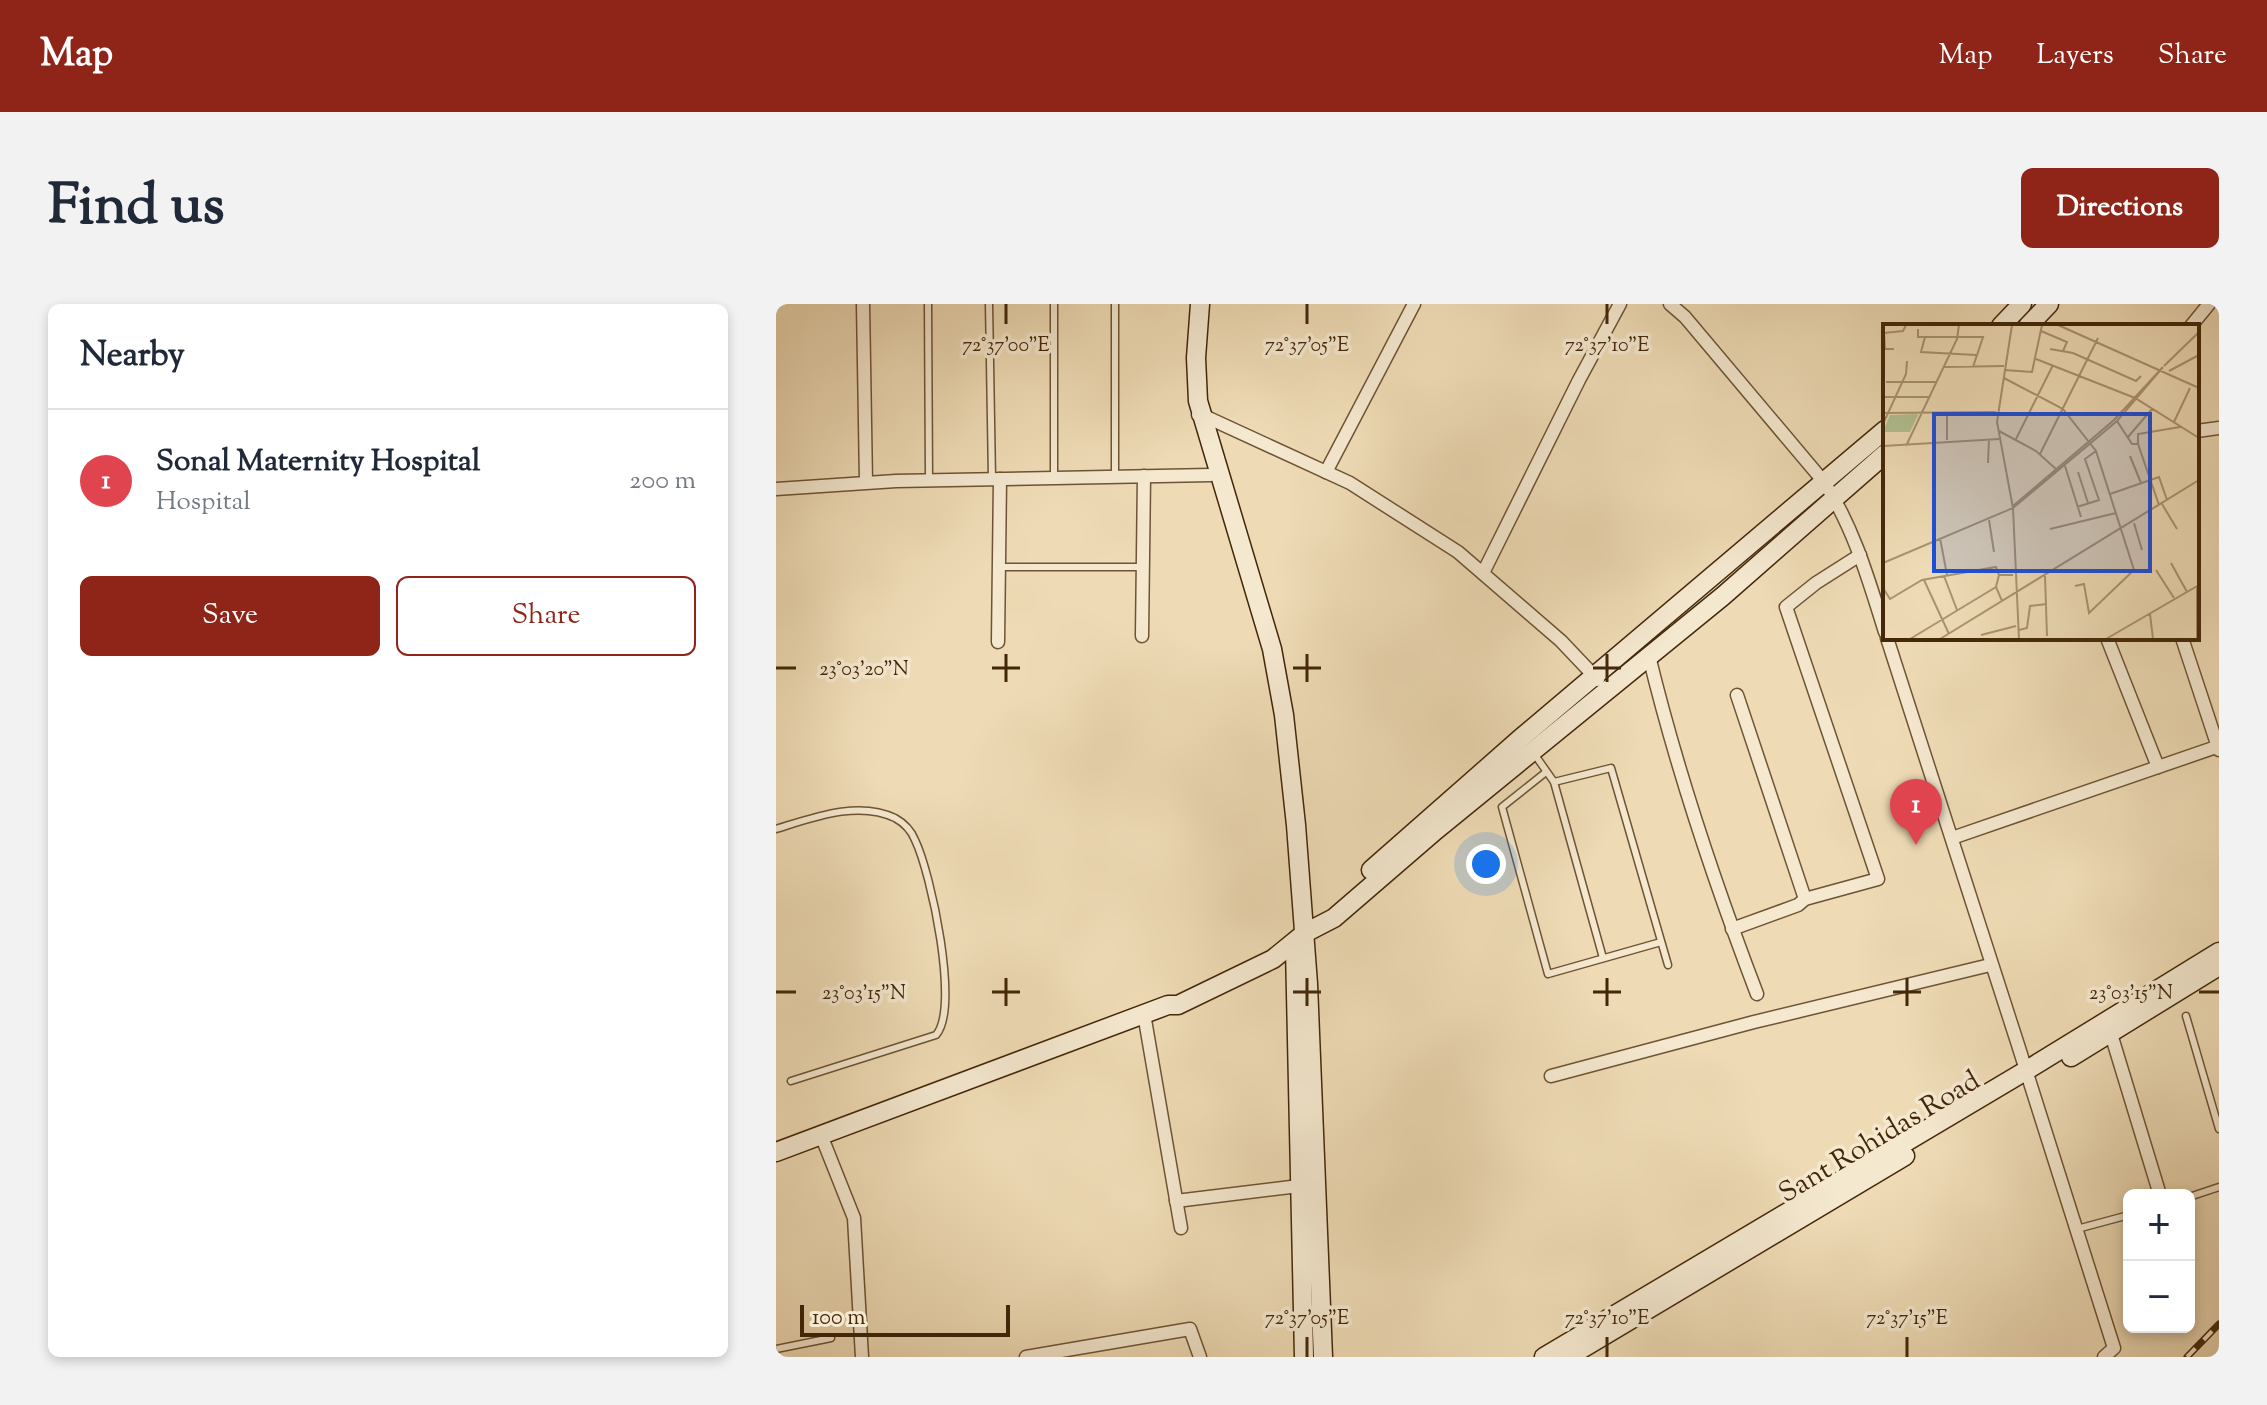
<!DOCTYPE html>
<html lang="en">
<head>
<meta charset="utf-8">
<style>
	body { margin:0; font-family:"Sorts Mill Goudy",serif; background:#f2f2f3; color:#1f2937 }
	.controls { position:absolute; right:24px; bottom:24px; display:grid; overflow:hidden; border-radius:12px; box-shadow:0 4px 12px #0003 }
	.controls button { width:72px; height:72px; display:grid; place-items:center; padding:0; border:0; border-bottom:2px solid #e0e1e3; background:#fff; color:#1f2937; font:40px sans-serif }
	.scale { position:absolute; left:24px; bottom:20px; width:210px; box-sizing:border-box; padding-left:8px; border:4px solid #432709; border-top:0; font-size:22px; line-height:28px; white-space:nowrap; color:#432709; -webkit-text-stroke:6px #f4e8cf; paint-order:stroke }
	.you { position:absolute; left:710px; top:560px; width:28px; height:28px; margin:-20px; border:6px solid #fff; border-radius:50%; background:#1a73e8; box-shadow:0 0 0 12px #1a73e833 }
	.badge { display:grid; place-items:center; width:52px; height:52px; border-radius:50%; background:#8f2418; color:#fff; font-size:26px; font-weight:700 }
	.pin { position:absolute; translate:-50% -66px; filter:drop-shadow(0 2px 4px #0008) }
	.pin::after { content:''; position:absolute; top:42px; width:28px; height:24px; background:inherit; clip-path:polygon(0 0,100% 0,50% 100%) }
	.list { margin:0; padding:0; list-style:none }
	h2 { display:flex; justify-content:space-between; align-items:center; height:104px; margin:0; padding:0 32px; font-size:34px }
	h2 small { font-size:26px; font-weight:400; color:#747a83 }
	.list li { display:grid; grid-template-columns:52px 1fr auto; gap:24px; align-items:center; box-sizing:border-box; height:144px; padding:0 32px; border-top:2px solid #e0e1e3 }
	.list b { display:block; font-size:30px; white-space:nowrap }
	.list p { margin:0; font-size:26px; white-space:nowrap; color:#747a83 }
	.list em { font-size:26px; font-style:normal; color:#747a83 }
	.actions { display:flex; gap:16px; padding:24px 32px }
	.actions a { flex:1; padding:18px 0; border:2px solid #8f2418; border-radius:12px; text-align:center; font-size:28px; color:#8f2418 }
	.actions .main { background:#8f2418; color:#fff }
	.map { position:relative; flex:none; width:1443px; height:1053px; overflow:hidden; border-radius:12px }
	header { display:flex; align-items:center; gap:48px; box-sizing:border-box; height:112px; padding:0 40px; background:#8f2418; color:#fff }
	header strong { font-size:38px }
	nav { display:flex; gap:44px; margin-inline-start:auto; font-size:28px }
	.intro { display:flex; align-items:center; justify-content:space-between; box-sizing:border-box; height:192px; padding:0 48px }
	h1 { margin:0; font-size:56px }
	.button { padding:20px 36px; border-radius:12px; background:#8f2418; color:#fff; font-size:28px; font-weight:700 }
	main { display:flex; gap:48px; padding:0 48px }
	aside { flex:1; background:#fff; border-radius:12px; box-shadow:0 4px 12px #0003 }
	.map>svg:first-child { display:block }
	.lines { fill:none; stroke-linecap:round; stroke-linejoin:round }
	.lane-casing { stroke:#6e5434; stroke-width:9 }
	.street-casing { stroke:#6e5434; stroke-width:15 }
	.secondary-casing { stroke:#432709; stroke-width:21 }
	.lane { stroke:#f4e8cf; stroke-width:6 }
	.street { stroke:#f4e8cf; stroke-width:12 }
	.secondary { stroke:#f4e8cf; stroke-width:18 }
	.rail-casing { stroke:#432709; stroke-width:7 }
	.rail { stroke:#f4e8cf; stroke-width:4; stroke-dasharray:12; stroke-linecap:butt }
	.ticks { fill:none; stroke:#432709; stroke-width:3 }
	.labels { text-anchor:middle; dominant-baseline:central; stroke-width:7; stroke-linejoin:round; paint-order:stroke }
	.street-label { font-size:28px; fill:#432709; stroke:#f4e8cf }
	.inset-road { fill:none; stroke:#aa9370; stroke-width:2 }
	.view { fill:#1d4ed8; fill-opacity:0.15; stroke:#1d4ed8; stroke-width:4 }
	.inset-edge { fill:none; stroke:#432709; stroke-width:4 }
	.ticks-label { font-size:20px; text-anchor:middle; fill:#432709; stroke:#f4e8cf; stroke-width:7; stroke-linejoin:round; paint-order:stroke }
</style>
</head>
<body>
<header>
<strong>Map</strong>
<nav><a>Map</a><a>Layers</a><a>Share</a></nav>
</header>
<div class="intro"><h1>Find us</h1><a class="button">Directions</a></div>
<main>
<aside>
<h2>Nearby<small></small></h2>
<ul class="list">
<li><span class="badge" style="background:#e0444e">1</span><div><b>Sonal Maternity Hospital</b><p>Hospital</p></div><em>200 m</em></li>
</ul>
<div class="actions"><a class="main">Save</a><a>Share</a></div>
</aside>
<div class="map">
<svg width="1443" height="1053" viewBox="0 0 1443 1053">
	<rect width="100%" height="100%" fill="#eedbb5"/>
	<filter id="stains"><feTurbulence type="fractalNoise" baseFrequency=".0025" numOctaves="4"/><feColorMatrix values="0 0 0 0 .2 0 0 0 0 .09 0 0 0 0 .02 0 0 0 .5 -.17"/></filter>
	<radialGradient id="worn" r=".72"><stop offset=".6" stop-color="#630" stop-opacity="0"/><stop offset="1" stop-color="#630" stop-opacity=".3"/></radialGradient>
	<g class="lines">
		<g class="lane-casing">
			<g id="lane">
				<path d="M152 0 153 176"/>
				<path d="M213 0 216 175"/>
				<path d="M278 0V173"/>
				<path d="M339 0V172"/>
				<path d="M223 263H367"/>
				<path d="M759 451 778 478 827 654"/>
				<path d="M770 468 726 503 772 670 885 638"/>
				<path d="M778 478 835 464 892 661"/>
				<path d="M0 525C36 514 82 496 119 514 128 519 135 526 139 536 155 569 184 704 160 731L15 777"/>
				<path d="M1410 712 1443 825"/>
				<path d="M1413 893 1443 883"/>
				<path d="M1301 925 1353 911"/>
				<path d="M0 1045 55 1034"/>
			</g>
		</g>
		<g class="street-casing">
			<g id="street">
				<path d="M87 0 90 178"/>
				<path d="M894 0 909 13 1048 178C1078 224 1093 277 1109 328"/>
				<path d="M1415 22 1433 0"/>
				<path d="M422 111H426L574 179 682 248 785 337 822 376"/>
				<path d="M1421 127 1443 124"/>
				<path d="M550 168 638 0"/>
				<path d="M0 185 120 177 435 171"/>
				<path d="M707 269 803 76 844 0"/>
				<path d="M366 332 368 172"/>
				<path d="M1111 334C1187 570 1264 807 1338 1044L1328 1053"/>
				<path d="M1331 334 1382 463"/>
				<path d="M1406 334 1443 446"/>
				<path d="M222 338 224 175"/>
				<path d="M873 352C901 467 939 580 981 690"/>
				<path d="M961 391 1029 595"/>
				<path d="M1176 534 1443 442"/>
				<path d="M956 625 1022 601 1029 595 1102 575 1010 303 1040 279 1084 251"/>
				<path d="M368 710 405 924"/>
				<path d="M1335 730 1384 891"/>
				<path d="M775 772 978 718 1214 661"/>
				<path d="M45 831 78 914 86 1053"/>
				<path d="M400 897 523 882"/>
				<path d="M250 1053 414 1025 424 1053"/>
			</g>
		</g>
		<g class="secondary-casing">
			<g id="secondary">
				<path d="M424 0 420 54 422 97 496 345 508 411 520 521 532 680 547 1053"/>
				<path d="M1225 22 1246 0"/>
				<path d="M1252 22 1273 0"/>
				<path d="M595 566 745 434 1109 126"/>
				<path d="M519 644 528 1053"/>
				<path d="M1295 753 1443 662"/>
				<path d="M0 848 392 701H402L497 655 529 629 558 614 660 526 947 292 1109 150"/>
				<path d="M768 1053 1251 766 1443 648"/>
				<path d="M792 1053 1129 852"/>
			</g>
		</g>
		<use href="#lane" class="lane"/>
		<use href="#street" class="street"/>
		<use href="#secondary" class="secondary"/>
		<g class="rail-casing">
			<path id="rail" d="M1411 1053 1443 1020"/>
		</g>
		<use href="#rail" class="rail"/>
	</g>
	<path class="ticks" d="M230 0V20M531 0V20M831 0V20M230 350V378M531 350V378M831 350V378M0 364H20M216 364H244M517 364H545M817 364H845M230 674V702M531 674V702M831 674V702M1131 674V702M0 688H20M216 688H244M517 688H545M817 688H845M1117 688H1145M1423 688H1443M531 1033V1053M831 1033V1053M1131 1033V1053"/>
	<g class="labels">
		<g class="street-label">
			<text transform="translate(1104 834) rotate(-31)">Sant Rohidas Road</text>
		</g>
	</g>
	<g transform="translate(1107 20)">
		<rect width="316" height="316" fill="#eedbb5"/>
		<path d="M7 91 34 90 35 91 27 108H0Z" fill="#b2c192"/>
		<path class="inset-road" d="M1 1V9L20 7 23 1M175 1 316 64M35 5V13H100L90 43M158 7 184 18 180 27M1 9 2 25H11M42 13 38 28 93 31M167 25 190 29 253 57 258 52M153 35 252 74 316 114M281 42 316 8M61 43 121 42M121 46 149 48 159 1M286 47 316 31M121 54 180 85 213 127 251 246 206 289 201 260 192 262M3 58H54M0 73H47M0 89 113 88M64 89V116M234 97 249 120H255L276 181M291 98 307 64M0 100 23 50 24 37M116 107 153 127 174 146M245 113 269 85M133 115 170 41M255 120V110L297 103M0 122 116 115M23 122 74 15 76 1M157 130 215 14M247 132 258 159M105 139 106 115M182 142 198 193M195 148 205 179M227 170 276 153 284 176M279 180 294 205M130 182 231 96 280 43 234 97 130 184 136 315M194 183 216 176 202 135 213 127M106 196 111 228M251 199 259 226M167 205 233 189M57 214 64 251M0 239 130 184 114 98 129 1M288 239 304 268M273 246 291 274M116 251 113 263 119 277M61 252 74 286M162 252 164 312M41 256 66 310M0 264 7 275 39 256 113 243 116 251H130M267 290 270 315M136 306 144 304 147 282 164 280M98 311 133 302M27 315 113 263M57 315 316 156M223 315 316 261M314 315V262"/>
		<path class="view" d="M51 90H267V247H51Z"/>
		<rect width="316" height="316" class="inset-edge"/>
	</g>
	<g class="ticks-label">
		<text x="230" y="47">72°37'00"E</text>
		<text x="531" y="47">72°37'05"E</text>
		<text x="831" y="47">72°37'10"E</text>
		<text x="88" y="371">23°03'20"N</text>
		<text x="88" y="695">23°03'15"N</text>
		<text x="1355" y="695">23°03'15"N</text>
		<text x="531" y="1020">72°37'05"E</text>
		<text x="831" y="1020">72°37'10"E</text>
		<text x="1131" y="1020">72°37'15"E</text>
	</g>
	<rect width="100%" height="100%" filter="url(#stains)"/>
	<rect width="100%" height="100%" fill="url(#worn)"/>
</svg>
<div class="controls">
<button>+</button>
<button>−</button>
</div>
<div class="scale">100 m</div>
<div class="you"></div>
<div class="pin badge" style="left:1140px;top:541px;background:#e0444e">1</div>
</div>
</main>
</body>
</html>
